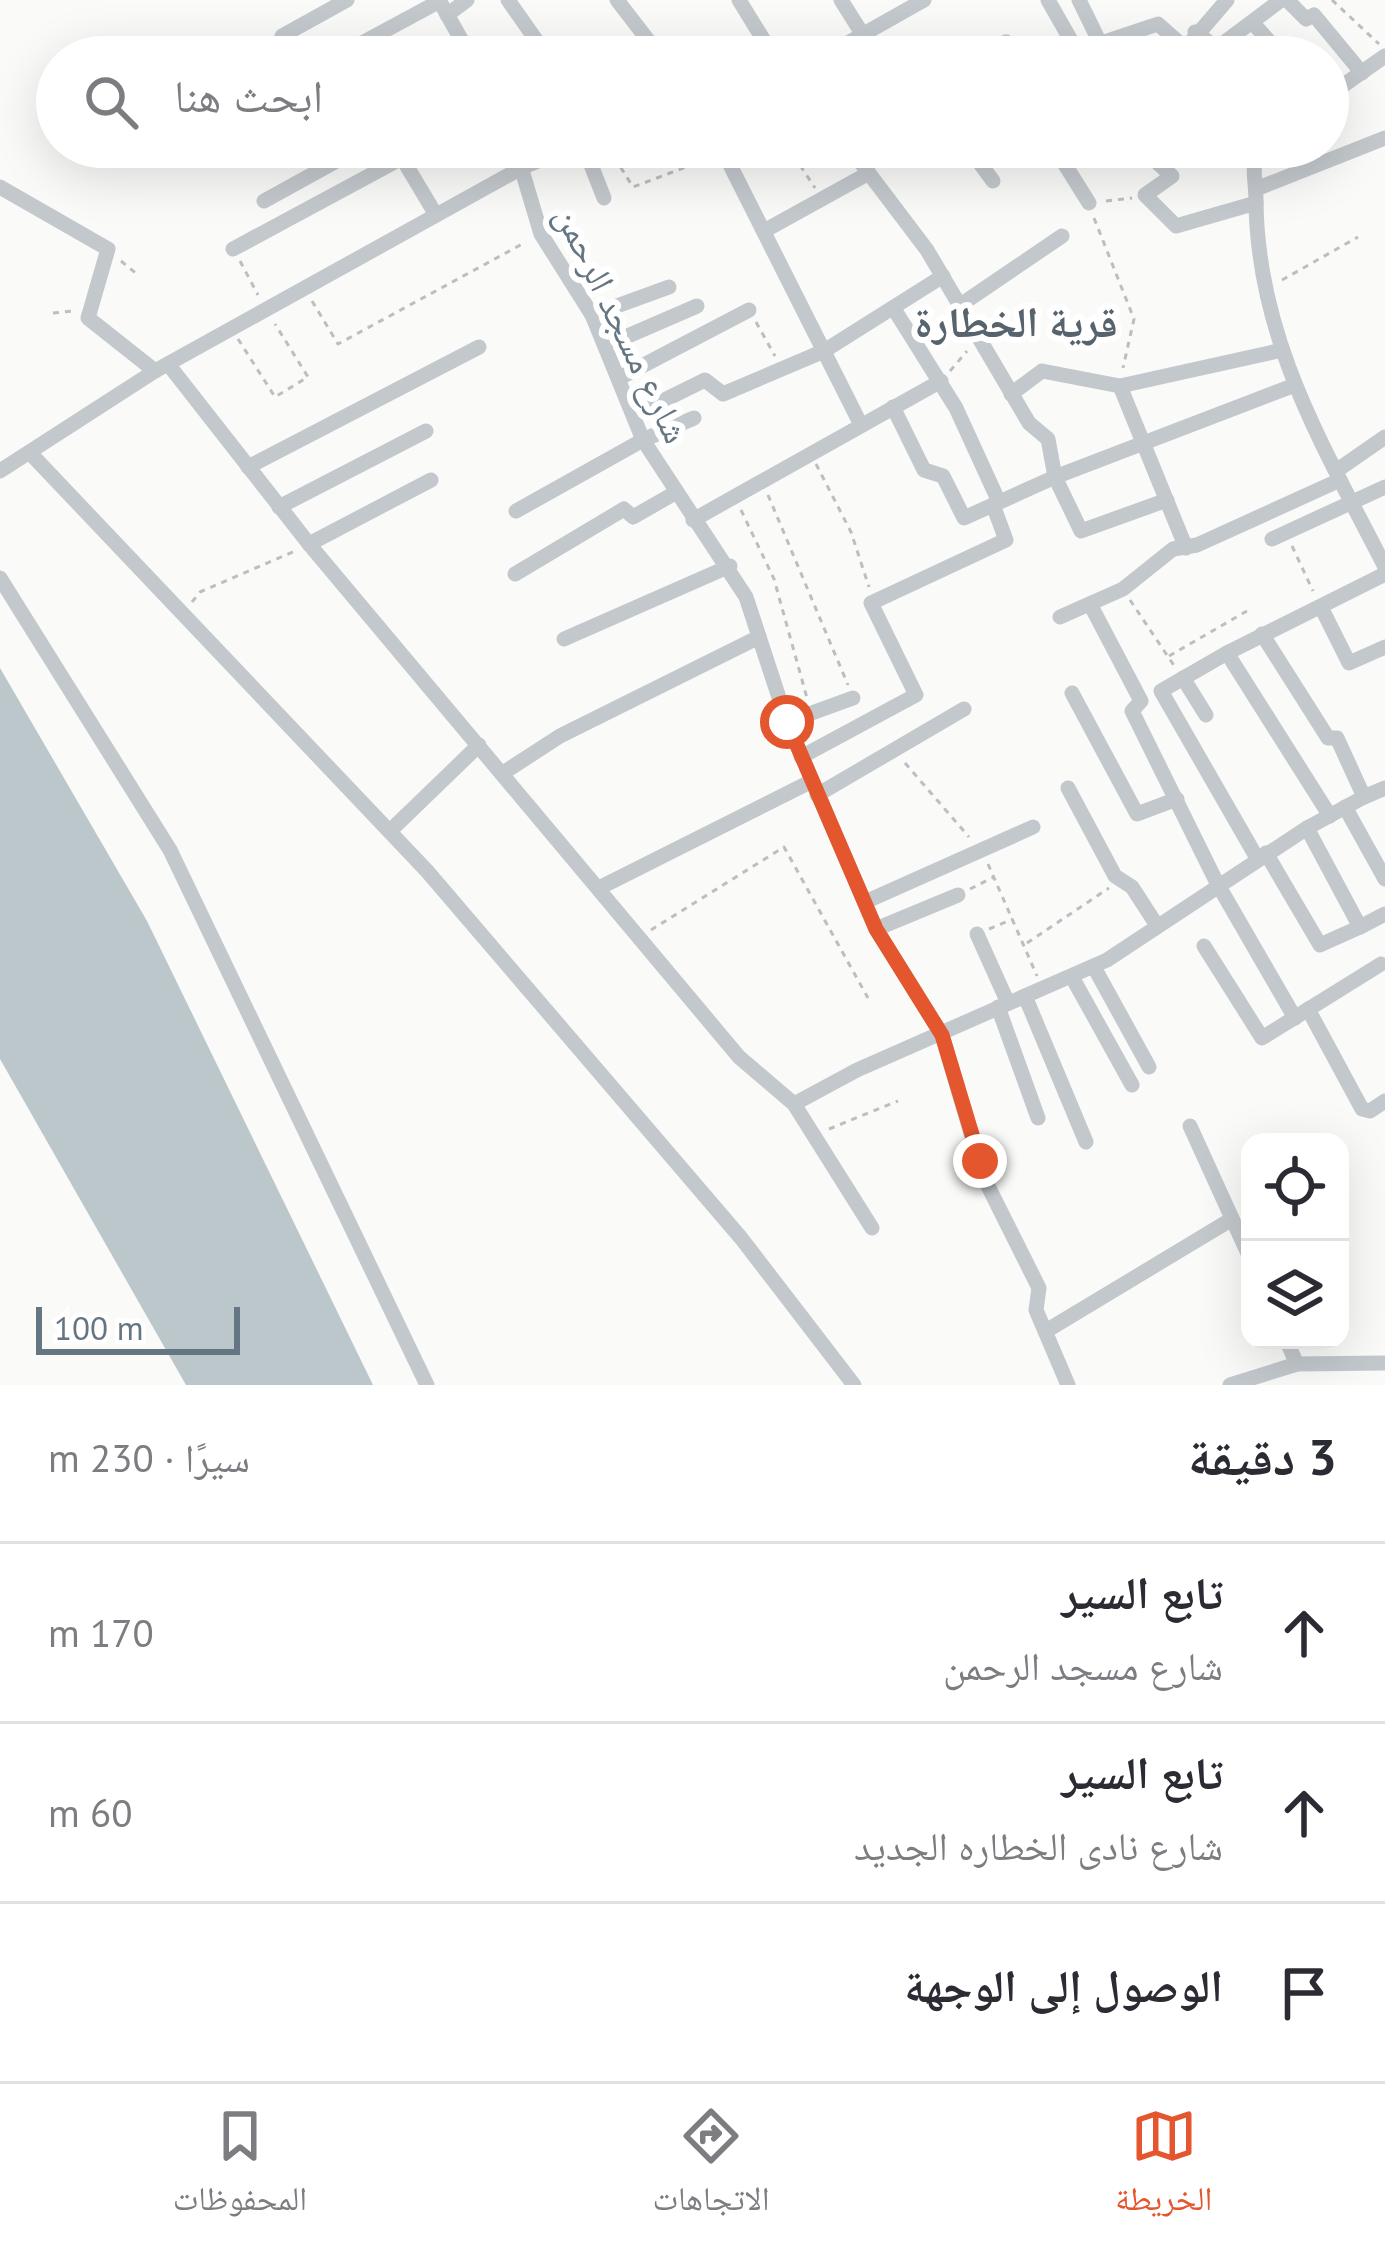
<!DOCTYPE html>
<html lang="ar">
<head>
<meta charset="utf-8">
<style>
	body { margin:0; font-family:"PT Sans","Noto Naskh Arabic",sans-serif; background:#f2f2f3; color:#2b2b33; direction:rtl }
	.controls { position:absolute; right:36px; bottom:36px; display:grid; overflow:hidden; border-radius:24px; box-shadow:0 12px 48px #0002 }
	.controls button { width:108px; height:108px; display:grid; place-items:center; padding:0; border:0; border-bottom:3px solid #e1e1e2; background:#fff; color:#2b2b33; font:60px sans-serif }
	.scale { position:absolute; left:36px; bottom:30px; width:204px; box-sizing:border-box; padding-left:12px; border:6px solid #657683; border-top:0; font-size:33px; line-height:42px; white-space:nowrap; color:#657683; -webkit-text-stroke:9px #fff; paint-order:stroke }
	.stop { position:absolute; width:36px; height:36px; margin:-27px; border:9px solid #e4572e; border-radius:50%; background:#fff }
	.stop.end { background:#e4572e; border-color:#fff; box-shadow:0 3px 12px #0008 }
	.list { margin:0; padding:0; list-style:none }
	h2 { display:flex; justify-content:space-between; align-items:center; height:156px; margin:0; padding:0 48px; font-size:51px }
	h2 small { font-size:39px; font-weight:400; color:#7c7c81 }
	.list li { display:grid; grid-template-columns:78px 1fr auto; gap:36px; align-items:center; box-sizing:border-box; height:180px; padding:0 48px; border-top:3px solid #e1e1e2 }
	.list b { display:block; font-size:45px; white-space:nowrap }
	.list p { margin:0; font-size:39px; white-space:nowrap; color:#7c7c81 }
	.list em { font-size:39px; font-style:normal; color:#7c7c81 }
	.icon { flex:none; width:66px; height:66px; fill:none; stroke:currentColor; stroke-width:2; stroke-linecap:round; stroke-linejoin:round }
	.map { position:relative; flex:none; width:1385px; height:1385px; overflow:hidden; direction:ltr }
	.search { position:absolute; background:#fff; box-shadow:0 12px 48px #0002; left:36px; right:36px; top:36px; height:132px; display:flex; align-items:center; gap:30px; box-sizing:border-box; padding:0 42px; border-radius:66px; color:#7c7c81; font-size:45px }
	.sheet { height:696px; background:#fff }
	nav { display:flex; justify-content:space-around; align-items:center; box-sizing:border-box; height:168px; border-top:3px solid #e1e1e2; background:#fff; font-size:33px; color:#7c7c81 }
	nav a { display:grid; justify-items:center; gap:6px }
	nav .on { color:#e4572e }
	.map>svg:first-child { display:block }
	.water { fill:#bbc7cb }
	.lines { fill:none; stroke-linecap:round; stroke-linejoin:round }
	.path { stroke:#bbbfc2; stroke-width:3; stroke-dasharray:6 6; stroke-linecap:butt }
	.street { stroke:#c3c8cc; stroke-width:15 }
	.route { stroke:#e4572e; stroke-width:15 }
	.labels { text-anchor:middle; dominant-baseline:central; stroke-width:12; stroke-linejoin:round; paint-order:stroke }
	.street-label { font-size:36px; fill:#657683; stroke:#fff }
	.quarter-label { font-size:42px; font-weight:bold; fill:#57646e; stroke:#fff }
</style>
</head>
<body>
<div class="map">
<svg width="1385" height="1385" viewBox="0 0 1385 1385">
	<rect width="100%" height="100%" fill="#fafaf8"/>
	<path class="water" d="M0 668 147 921 373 1385H186L0 1059Z"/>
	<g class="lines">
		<g class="path">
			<path d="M1332 0 1379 44"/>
			<path d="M608 147 633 187 710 158"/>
			<path d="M807 147 796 159 815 188"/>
			<path d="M1106 201 1132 198"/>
			<path d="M1094 218 1134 319 1123 368"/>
			<path d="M121 261 138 275"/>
			<path d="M240 261 258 295"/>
			<path d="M1282 280 1358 237"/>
			<path d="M312 301 338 344 526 242"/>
			<path d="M53 313 74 311"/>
			<path d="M756 322 775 356"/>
			<path d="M238 339 275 397 308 377 275 324"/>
			<path d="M950 371 967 351"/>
			<path d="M816 464 851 532 869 587"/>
			<path d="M768 495 848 685"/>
			<path d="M741 510 774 579 807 698"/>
			<path d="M1292 546 1313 591"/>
			<path d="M1130 600 1175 667"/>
			<path d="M192 602 200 592 295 551"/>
			<path d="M1169 656 1247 611"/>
			<path d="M905 763 969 837"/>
			<path d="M988 864 1037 976"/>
			<path d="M970 889 994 877"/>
			<path d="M989 929 1013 919"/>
			<path d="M651 930 784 847 868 998"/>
			<path d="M1027 943 1109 888"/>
			<path d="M829 1129 898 1101"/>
		</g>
		<g class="street">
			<path d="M439 0 471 57"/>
			<path d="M508 0 548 57"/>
			<path d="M617 0 661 57"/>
			<path d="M739 0 774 57"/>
			<path d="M841 0 863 35"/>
			<path d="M1048 0 1077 51 1158 24 1184 47"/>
			<path d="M1079 0 1100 43"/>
			<path d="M1287 0 1306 19 1314 15 1362 73"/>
			<path d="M447 15 467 0"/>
			<path d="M1252 22 1283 57"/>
			<path d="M1195 32 1217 48 1281 0"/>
			<path d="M282 36 347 0"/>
			<path d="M336 57 440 1"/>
			<path d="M823 57 924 0"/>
			<path d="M977 57 1006 42 1021 57"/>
			<path d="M1178 57 1227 0"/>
			<path d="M1328 96 1385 56"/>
			<path d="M515 147 541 234 592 315 643 440 746 597 787 722 876 929 942 1035 984 1178 1039 1288 1036 1310 1068 1385"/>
			<path d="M584 147 604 198"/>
			<path d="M721 147 861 425"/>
			<path d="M849 147 927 250 1029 423 1048 439 1055 477 1081 531 1167 500"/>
			<path d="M968 147 993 181"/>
			<path d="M1054 147 1089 203"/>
			<path d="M1140 147 1172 176 1145 195 1176 226 1256 203"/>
			<path d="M1260 147C1250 162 1256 182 1256 200 1257 339 1324 447 1385 567"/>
			<path d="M0 187 108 249 88 318 155 371"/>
			<path d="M1256 189 1385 138"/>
			<path d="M264 201 362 147"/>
			<path d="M764 231 869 173"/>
			<path d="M233 249 402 158 436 215"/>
			<path d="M959 306 1062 236"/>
			<path d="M894 309 956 408 999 502"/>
			<path d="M592 315 669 287"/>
			<path d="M607 345 697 306"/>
			<path d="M168 364 309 544 739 1057 794 1104 872 1228"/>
			<path d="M621 377 749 310"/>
			<path d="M1120 386 1186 548"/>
			<path d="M1011 394 1042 371 1120 386 1278 351"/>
			<path d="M893 407 924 470 943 476 964 518 1055 477 1295 385"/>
			<path d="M634 415 705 380 723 394 824 351 943 276"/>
			<path d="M31 454 427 871 741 1238 854 1385"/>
			<path d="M248 467 479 347"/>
			<path d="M0 471 155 371 523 167 573 147"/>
			<path d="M1336 471 1385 437"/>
			<path d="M279 507 426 431"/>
			<path d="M516 511 643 440 694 418"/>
			<path d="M693 520 941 381"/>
			<path d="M1272 539 1385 487"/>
			<path d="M309 544 431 480"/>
			<path d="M515 574 624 509 633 517 675 493"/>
			<path d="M0 578 170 850 427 1385"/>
			<path d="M1090 604 1141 701 1132 711 1217 883 1295 1018"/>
			<path d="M1321 607 1349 663 1385 647"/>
			<path d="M1060 617 1123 589 1173 549 1197 545 1340 480"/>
			<path d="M1262 634 1328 738H1337L1364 797 1307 828 1360 927 1385 914"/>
			<path d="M564 639 730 566"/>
			<path d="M1227 653 1161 691 1257 858"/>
			<path d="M1183 678 1206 715"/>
			<path d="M1072 693 1137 814 1177 799"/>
			<path d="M787 722 853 698"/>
			<path d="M801 757 916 695 871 603 1006 540 993 505"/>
			<path d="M503 773 560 736 759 637"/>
			<path d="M1068 788 1115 876 1132 887 1156 924"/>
			<path d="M817 795 964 709"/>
			<path d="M1364 797 1385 788"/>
			<path d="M1345 807 1385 879"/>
			<path d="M1330 816 1227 653 1385 574"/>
			<path d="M390 831 479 745"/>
			<path d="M1266 853 1320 945 1360 927"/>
			<path d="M599 888 812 781"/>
			<path d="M865 902 1033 827"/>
			<path d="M876 929 958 895"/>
			<path d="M977 934 1008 1003"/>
			<path d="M1204 946 1262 1038 1381 964"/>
			<path d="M1094 967 1149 1067"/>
			<path d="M1072 977 1132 1085"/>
			<path d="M1025 996 1086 1142"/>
			<path d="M998 1007 1038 1118"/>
			<path d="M1308 1009 1362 1109 1370 1111 1385 1101"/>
			<path d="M794 1104 857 1070 1107 960 1307 828"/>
			<path d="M1190 1126 1250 1258"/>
			<path d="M1046 1331 1232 1219"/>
			<path d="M1286 1340 1297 1364"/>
			<path d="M1230 1385 1297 1364 1385 1363"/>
		</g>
	</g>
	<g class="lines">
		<path class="route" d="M787 722 876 929 942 1035 980 1161"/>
	</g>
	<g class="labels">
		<g class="street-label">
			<text transform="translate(623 324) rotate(64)">شارع مسجد الرحمن</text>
		</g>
		<g class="quarter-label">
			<text x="1016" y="321">قرية الخطارة</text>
		</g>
	</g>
</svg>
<div class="controls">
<button><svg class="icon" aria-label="locate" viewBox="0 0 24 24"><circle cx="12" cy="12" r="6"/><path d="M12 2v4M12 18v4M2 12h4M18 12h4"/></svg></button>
<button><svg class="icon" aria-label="layers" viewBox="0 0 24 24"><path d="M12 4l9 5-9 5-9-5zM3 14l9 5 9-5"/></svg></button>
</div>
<div class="scale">100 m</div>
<div class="stop" style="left:787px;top:722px"></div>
<div class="stop end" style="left:980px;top:1161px"></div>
<div class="search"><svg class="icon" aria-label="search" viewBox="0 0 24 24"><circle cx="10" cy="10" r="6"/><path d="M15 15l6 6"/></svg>ابحث هنا</div>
</div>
<section class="sheet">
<h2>3 دقيقة<small>سيرًا · 230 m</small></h2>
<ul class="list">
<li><svg class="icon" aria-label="ahead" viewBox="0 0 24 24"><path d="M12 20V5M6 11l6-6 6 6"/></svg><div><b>تابع السير</b><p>شارع مسجد الرحمن</p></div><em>170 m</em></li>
<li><svg class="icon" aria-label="ahead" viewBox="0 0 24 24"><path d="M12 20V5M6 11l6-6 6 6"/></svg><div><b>تابع السير</b><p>شارع نادى الخطاره الجديد</p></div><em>60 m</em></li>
<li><svg class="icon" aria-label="arrive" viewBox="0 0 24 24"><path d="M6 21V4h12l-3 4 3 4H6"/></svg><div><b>الوصول إلى الوجهة</b></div></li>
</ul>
</section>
<nav>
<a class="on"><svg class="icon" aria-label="map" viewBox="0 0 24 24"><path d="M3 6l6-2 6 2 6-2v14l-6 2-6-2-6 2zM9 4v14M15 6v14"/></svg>الخريطة</a>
<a><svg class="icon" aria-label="directions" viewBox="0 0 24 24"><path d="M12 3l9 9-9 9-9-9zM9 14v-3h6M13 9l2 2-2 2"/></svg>الاتجاهات</a>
<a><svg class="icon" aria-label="saved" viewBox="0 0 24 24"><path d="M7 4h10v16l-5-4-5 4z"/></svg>المحفوظات</a>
</nav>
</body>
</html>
